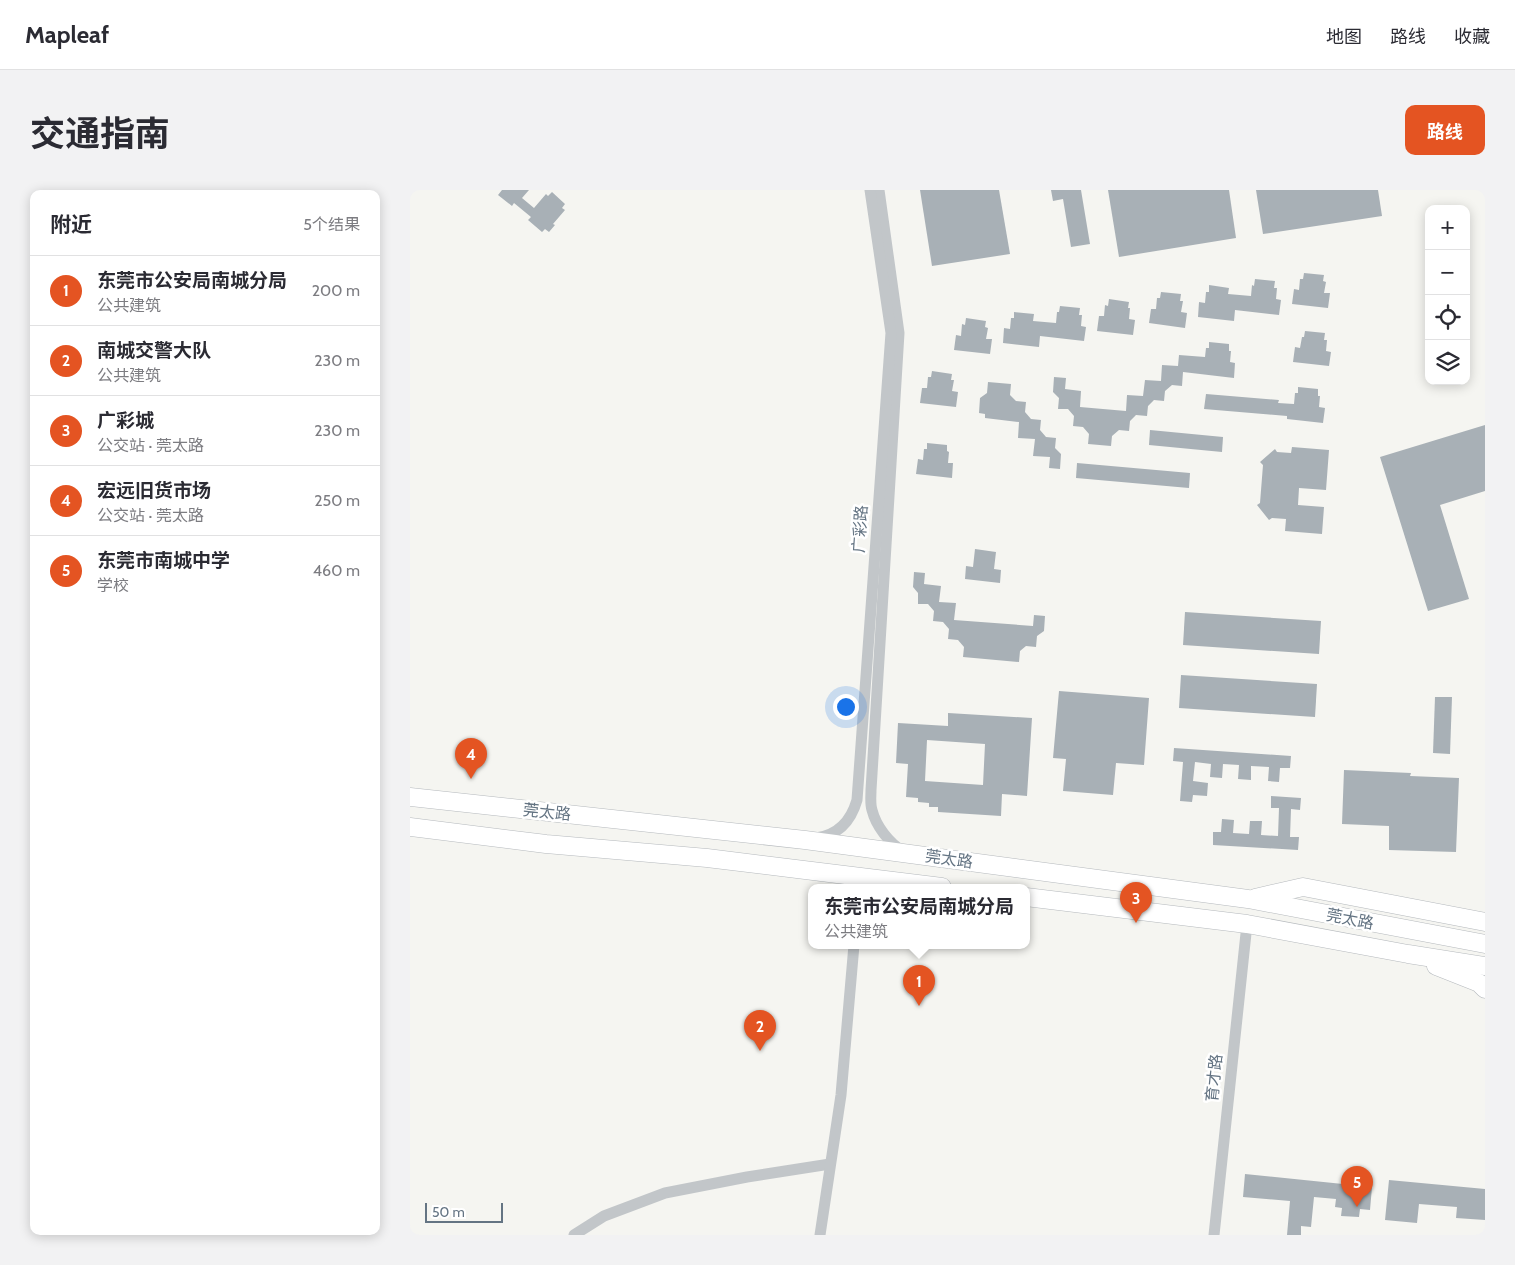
<!DOCTYPE html>
<html lang="zh">
<head>
<meta charset="utf-8">
<style>
	body { margin:0; font-family:Cabin,"Noto Sans SC",sans-serif; background:#f2f2f3; color:#2b2b33 }
	.controls { position:absolute; right:15px; top:15px; display:grid; overflow:hidden; border-radius:10px; box-shadow:0 2px 12px #0003 }
	.controls button { width:45px; height:45px; display:grid; place-items:center; padding:0; border:0; border-bottom:1px solid #e1e1e2; background:#fff; color:#2b2b33; font:25px sans-serif }
	.scale { position:absolute; left:15px; bottom:12px; width:78px; box-sizing:border-box; padding-left:5px; border:2px solid #647483; border-top:0; font-size:14px; line-height:18px; white-space:nowrap; color:#647483; -webkit-text-stroke:4px #fff; paint-order:stroke }
	.you { position:absolute; left:435px; top:516px; width:18px; height:18px; margin:-12px; border:4px solid #fff; border-radius:50%; background:#1a73e8; box-shadow:0 0 0 8px #1a73e833 }
	.badge { display:grid; place-items:center; width:32px; height:32px; border-radius:50%; background:#e45422; color:#fff; font-size:16px; font-weight:700 }
	.pin { position:absolute; translate:-50% -41px; filter:drop-shadow(0 1px 2px #0008) }
	.pin::after { content:''; position:absolute; top:26px; width:18px; height:15px; background:inherit; clip-path:polygon(0 0,100% 0,50% 100%) }
	.popup { position:absolute; left:398px; top:694px; width:222px; height:65px; box-sizing:border-box; display:grid; place-content:center; border-radius:10px; background:#fff; filter:drop-shadow(0 1px 4px #0005); font-size:16px; white-space:nowrap; color:#7c7c81 }
	.popup b { font-size:19px; color:#2b2b33 }
	.popup::after { content:''; position:absolute; left:50%; top:100%; margin-left:-10px; border:10px solid transparent; border-top-color:#fff }
	.list { margin:0; padding:0; list-style:none }
	h2 { display:flex; justify-content:space-between; align-items:center; height:65px; margin:0; padding:0 20px; font-size:21px }
	h2 small { font-size:16px; font-weight:400; color:#7c7c81 }
	.list li { display:grid; grid-template-columns:32px 1fr auto; gap:15px; align-items:center; box-sizing:border-box; height:70px; padding:0 20px; border-top:1px solid #e1e1e2 }
	.list b { display:block; font-size:19px; white-space:nowrap }
	.list p { margin:0; font-size:16px; white-space:nowrap; color:#7c7c81 }
	.list em { font-size:16px; font-style:normal; color:#7c7c81 }
	.icon { flex:none; width:28px; height:28px; fill:none; stroke:currentColor; stroke-width:2; stroke-linecap:round; stroke-linejoin:round }
	.map { position:relative; flex:none; width:1075px; height:1045px; overflow:hidden; border-radius:10px }
	header { display:flex; align-items:center; gap:30px; box-sizing:border-box; height:70px; padding:0 25px; background:#fff; border-bottom:1px solid #e1e1e2 }
	header strong { font-size:24px }
	nav { display:flex; gap:28px; margin-inline-start:auto; font-size:18px }
	.intro { display:flex; align-items:center; justify-content:space-between; box-sizing:border-box; height:120px; padding:0 30px }
	h1 { margin:0; font-size:35px }
	.button { padding:12px 22px; border-radius:10px; background:#e45422; color:#fff; font-size:18px; font-weight:700 }
	main { display:flex; gap:30px; padding:0 30px }
	aside { flex:1; background:#fff; border-radius:10px; box-shadow:0 2px 12px #0003 }
	.map>svg:first-child { display:block }
	.building { fill:#a8b0b6; fill-rule:evenodd }
	.lines { fill:none; stroke-linecap:round; stroke-linejoin:round }
	.primary-casing { stroke:#b5b9bd; stroke-width:19 }
	.minor { stroke:#c2c6c9; stroke-width:11 }
	.primary { stroke:#fff; stroke-width:18 }
	.labels { text-anchor:middle; dominant-baseline:central; stroke-width:5; stroke-linejoin:round; paint-order:stroke }
	.street-label { font-size:16px; fill:#647483; stroke:#fff }
</style>
</head>
<body>
<header>
<strong>Mapleaf</strong>
<nav><a>地图</a><a>路线</a><a>收藏</a></nav>
</header>
<div class="intro"><h1>交通指南</h1><a class="button">路线</a></div>
<main>
<aside>
<h2>附近<small>5个结果</small></h2>
<ul class="list">
<li><span class="badge">1</span><div><b>东莞市公安局南城分局</b><p>公共建筑</p></div><em>200 m</em></li>
<li><span class="badge">2</span><div><b>南城交警大队</b><p>公共建筑</p></div><em>230 m</em></li>
<li><span class="badge">3</span><div><b>广彩城</b><p>公交站 · 莞太路</p></div><em>230 m</em></li>
<li><span class="badge">4</span><div><b>宏远旧货市场</b><p>公交站 · 莞太路</p></div><em>250 m</em></li>
<li><span class="badge">5</span><div><b>东莞市南城中学</b><p>学校</p></div><em>460 m</em></li>
</ul>
</aside>
<div class="map">
<svg width="1075" height="1045" viewBox="0 0 1075 1045">
	<rect width="100%" height="100%" fill="#f5f5f1"/>
	<g class="building">
		<path d="M92 0H119L112 8 124 18 136 4 138 6 142 2 155 14 152 18 155 20 143 34 145 35 139 42 135 39 132 42 118 30 121 27 104 13 102 16 88 5Z"/>
		<path d="M510 0H589L600 64 522 76Z"/>
		<path d="M641 0H671L680 54 661 57 653 9 643 11Z"/>
		<path d="M698 0H819L826 48 709 67Z"/>
		<path d="M846 0H968L972 26 853 44Z"/>
		<path d="M894 83 914 85 913 91 916 92 914 103H920L918 118 882 114 884 99 889 100 890 89H893Z"/>
		<path d="M845 89 865 91 864 98H867L866 109 871 110 869 125 825 120 824 131 788 127 789 112 795 113 796 102H799V95L819 98 818 104 841 106 842 95 844 96Z"/>
		<path d="M751 102 771 104 770 111H773L771 122 777 123 775 138 739 133 741 119H746L747 108H750Z"/>
		<path d="M699 109 719 112 718 118H720L719 129 725 130 723 145 687 141 689 126H694L695 115 698 116Z"/>
		<path d="M650 116 670 118 669 125H672L671 136 676 137 674 151 630 146 629 157 593 153 594 138 600 139 601 128H604V122L624 124 623 131 646 133 647 122H649Z"/>
		<path d="M556 128 576 131 575 137 578 138 576 149H582L580 164 544 160 546 145 551 146 552 134 555 135Z"/>
		<path d="M895 141 915 143 914 150H917L916 161 921 162 919 176 883 172 885 157 890 158 892 147H894Z"/>
		<path d="M799 152 819 154V161H821L820 172 825 173 824 188 773 182 772 196 762 195 755 201 754 211 744 210 738 216 737 226 726 225 720 231 719 241 709 240 702 246 701 256 678 254 679 244 673 237 663 236 664 226 658 219H648L649 208 643 202 644 187 656 188 655 199 671 201 670 217 716 221 717 205 733 206 735 190 751 191 752 175 768 176 769 165 795 167 796 158H799Z"/>
		<path d="M522 181 542 184 541 190H544L542 201 548 202 546 217 510 213 512 198H517L518 187H521Z"/>
		<path d="M578 192 601 194 600 205 606 211 616 212 615 222 621 229 631 230 630 240 636 247 646 248 645 258 651 264 650 279 639 278 640 267 623 266 625 249 608 248 609 232 575 228V224L569 223 570 208 577 203Z"/>
		<path d="M888 197 908 199V206H910L909 217 915 218 913 233 877 229V226L794 219 796 204 869 210 868 213 884 214 885 203H888Z"/>
		<path d="M1075 235V301L1030 315 1059 409 1018 421 970 267Z"/>
		<path d="M740 240 813 247 812 262 739 255Z"/>
		<path d="M517 253 537 255V261L539 262 538 273H543L542 288 506 284 508 269 513 270 514 259H517Z"/>
		<path d="M882 257 919 260 916 300 889 298 888 315 914 317 912 344 875 341 876 329 862 328 859 330 847 315 850 313 853 275 850 272 865 259 867 262 881 263Z"/>
		<path d="M667 273 780 283 779 298 666 288Z"/>
		<path d="M565 359 586 362 584 379 591 380 590 393 555 389 556 376 563 377Z"/>
		<path d="M504 382 515 383 514 394 531 396 529 412 546 413 544 430 623 436 624 425 635 426 634 441 627 446 626 457 616 456 610 461 609 472 553 467 554 457 548 450 538 449 539 439 533 432 523 431 524 421 518 414H508V403L503 397Z"/>
		<path d="M775 422 911 431 909 464 773 455Z"/>
		<path d="M771 485 907 494 905 527 769 518Z"/>
		<path d="M649 501 739 508 734 575 706 573 703 605 653 601 656 569 643 568Z"/>
		<path d="M1025 507H1042L1040 564 1023 563Z"/>
		<path d="M538 523 622 528 617 606 592 604 591 626 528 622V617H519V613L508 612V608L496 607 498 574 486 573 488 533 538 536ZM517 550 575 554 573 595 515 591Z"/>
		<path d="M764 558 881 566 880 578H870L869 592 858 591 859 577 841 576V590L828 589 829 575 813 574 812 588 800 587 801 574 785 572 783 591 798 593 797 606 783 605 782 612 770 611 773 572 763 571Z"/>
		<path d="M934 580 1001 583 1000 586 1049 588 1046 662 979 660V636L932 634Z"/>
		<path d="M861 606 891 608 890 620 881 619 880 647H889L888 660 803 655V642H811L812 629 824 630 823 643 839 644 840 631H852L851 645 868 646 869 618H861Z"/>
		<path d="M835 984 962 997 960 1020 950 1019 949 1027 931 1026 932 1018 925 1017 926 1009 904 1007 901 1037 891 1036V1045H877L880 1011 833 1007Z"/>
		<path d="M979 990 1075 999V1030L1046 1028 1047 1017 1009 1014 1007 1033 975 1030Z"/>
	</g>
	<g class="lines">
		<g class="primary-casing">
			<g id="primary">
				<path d="M0 607 395 650 838 709 1075 754"/>
				<path d="M0 637 136 654 297 668 532 697"/>
				<path d="M616 707 837 734 998 764 1075 776"/>
				<path d="M845 708 893 697 1075 732"/>
				<path d="M1026 776 1069 793 1075 799"/>
			</g>
		</g>
		<g class="minor">
			<path d="M469 0 489 143 461 600C461 606 460 614 462 620 466 636 479 653 493 661"/>
			<path d="M406 648C429 645 441 631 447 610L481 143 460 0"/>
			<path d="M164 1045 194 1026 255 1003 337 987 420 974"/>
			<path d="M410 1045 431 905 444 755"/>
			<path d="M804 1045 837 734"/>
		</g>
		<use href="#primary" class="primary"/>
	</g>
	<g class="labels">
		<g class="street-label">
			<text transform="translate(450 339) rotate(-86)">广彩路</text>
			<text transform="translate(137 622) rotate(6)">莞太路</text>
			<text transform="translate(539 669) rotate(8)">莞太路</text>
			<text transform="translate(940 729) rotate(11)">莞太路</text>
			<text transform="translate(804 888) rotate(-84)">育才路</text>
		</g>
	</g>
</svg>
<div class="controls">
<button>+</button>
<button>−</button>
<button><svg class="icon" aria-label="locate" viewBox="0 0 24 24"><circle cx="12" cy="12" r="6"/><path d="M12 2v4M12 18v4M2 12h4M18 12h4"/></svg></button>
<button><svg class="icon" aria-label="layers" viewBox="0 0 24 24"><path d="M12 4l9 5-9 5-9-5zM3 14l9 5 9-5"/></svg></button>
</div>
<div class="scale">50 m</div>
<div class="you"></div>
<div class="pin badge" style="left:509px;top:816px">1</div>
<div class="popup"><b>东莞市公安局南城分局</b>公共建筑</div>
<div class="pin badge" style="left:350px;top:861px">2</div>
<div class="pin badge" style="left:726px;top:733px">3</div>
<div class="pin badge" style="left:61px;top:589px">4</div>
<div class="pin badge" style="left:947px;top:1017px">5</div>
</div>
</main>
</body>
</html>
